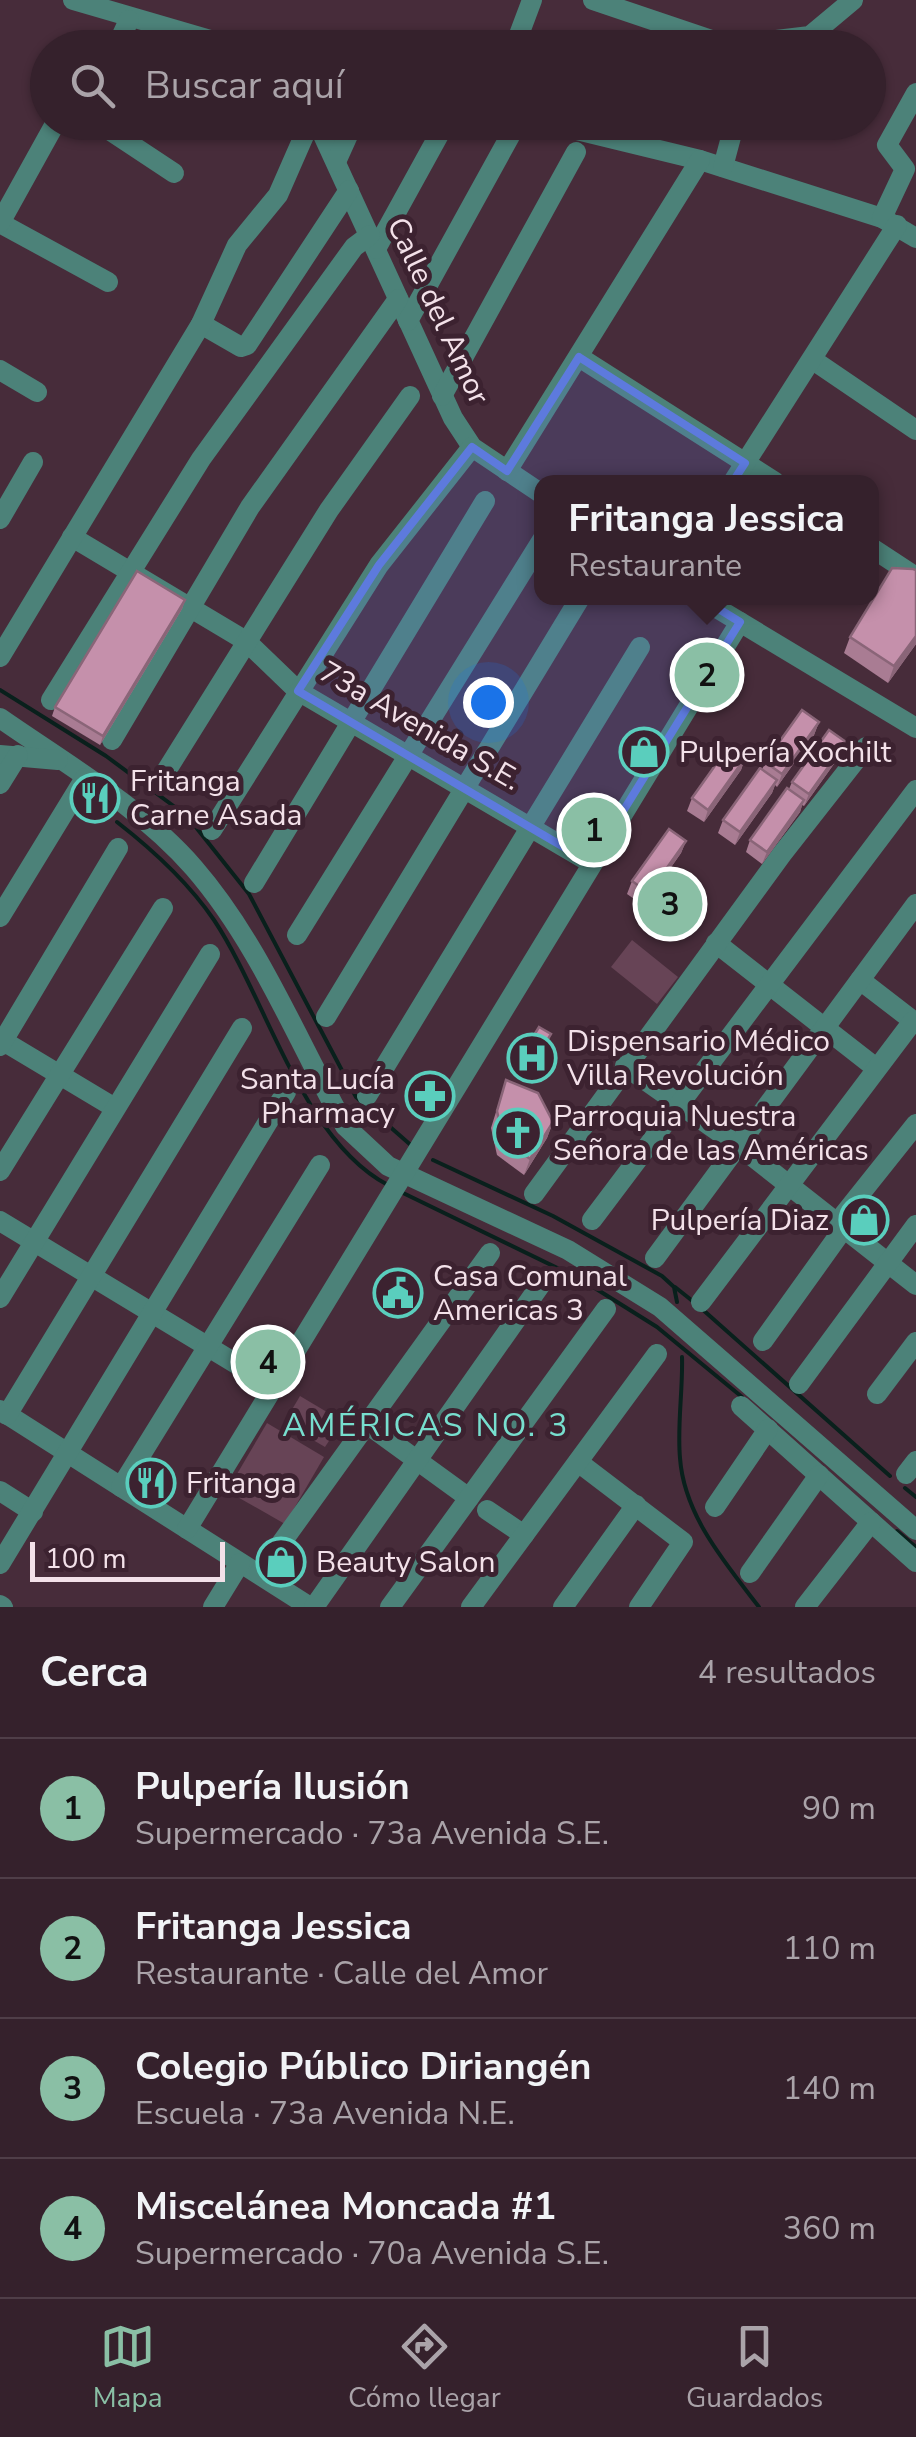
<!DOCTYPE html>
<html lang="es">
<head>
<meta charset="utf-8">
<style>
	body { margin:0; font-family:"Nunito Sans",sans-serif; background:#402e38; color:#f1f3f6 }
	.scale { position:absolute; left:30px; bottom:25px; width:195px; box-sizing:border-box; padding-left:10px; border:5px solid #f3e1e9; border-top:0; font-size:28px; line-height:35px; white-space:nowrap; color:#f3e1e9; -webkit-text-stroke:8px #3c2230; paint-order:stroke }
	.you { position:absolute; left:488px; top:702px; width:35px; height:35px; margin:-25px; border:8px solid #fff; border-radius:50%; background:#1a73e8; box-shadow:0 0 0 15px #1a73e833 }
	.badge { display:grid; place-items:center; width:65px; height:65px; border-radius:50%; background:#8abfa5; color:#111; font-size:32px; font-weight:700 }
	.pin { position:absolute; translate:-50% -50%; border:5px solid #fff; box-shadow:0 2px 10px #0006 }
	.popup { position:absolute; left:534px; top:475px; width:345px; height:130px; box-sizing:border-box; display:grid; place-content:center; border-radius:20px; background:#35212c; filter:drop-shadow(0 2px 8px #0005); font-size:32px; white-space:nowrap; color:#aaa3a9 }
	.popup b { font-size:38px; color:#f1f3f6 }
	.popup::after { content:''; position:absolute; left:50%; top:100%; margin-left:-20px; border:20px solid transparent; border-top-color:#35212c }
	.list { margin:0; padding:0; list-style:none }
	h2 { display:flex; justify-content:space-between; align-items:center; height:130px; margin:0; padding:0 40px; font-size:42px }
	h2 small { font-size:32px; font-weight:400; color:#aaa3a9 }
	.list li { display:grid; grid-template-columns:65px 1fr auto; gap:30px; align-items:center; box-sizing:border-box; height:140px; padding:0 40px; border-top:2px solid #4f3e48 }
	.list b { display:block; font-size:38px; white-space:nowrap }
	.list p { margin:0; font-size:32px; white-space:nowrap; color:#aaa3a9 }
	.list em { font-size:32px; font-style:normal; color:#aaa3a9 }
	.icon { flex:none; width:55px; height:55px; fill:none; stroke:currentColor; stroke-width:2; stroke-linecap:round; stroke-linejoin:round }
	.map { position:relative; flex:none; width:916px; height:1607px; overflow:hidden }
	.search { position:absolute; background:#35212c; box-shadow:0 2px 8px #0004; left:30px; right:30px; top:30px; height:110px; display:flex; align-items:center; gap:25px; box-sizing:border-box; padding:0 35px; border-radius:55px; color:#aaa3a9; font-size:38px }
	.sheet { height:690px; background:#35212c }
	nav { display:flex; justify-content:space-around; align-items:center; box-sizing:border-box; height:140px; border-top:2px solid #4f3e48; background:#35212c; font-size:28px; color:#aaa3a9 }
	nav a { display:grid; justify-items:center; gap:5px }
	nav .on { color:#8abfa5 }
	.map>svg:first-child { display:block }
	.green { fill:#674456 }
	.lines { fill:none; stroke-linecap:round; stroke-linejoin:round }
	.stream { stroke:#09201c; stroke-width:4 }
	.minor { stroke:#4c8279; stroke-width:20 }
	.wall { fill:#a97c93 }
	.shaded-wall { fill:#8a6578 }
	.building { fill:#c590ab; stroke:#8a6578; stroke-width:2.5 }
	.marked { fill:#5d7add; fill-opacity:0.2; stroke:#5d7add; stroke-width:8; stroke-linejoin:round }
	.labels { text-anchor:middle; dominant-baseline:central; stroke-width:10; stroke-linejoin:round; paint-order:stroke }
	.street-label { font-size:30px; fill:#f3e1e9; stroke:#3c2230 }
	.poi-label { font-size:30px; fill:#f3e1e9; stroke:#3c2230; text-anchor:start }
	.neighbourhood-label { font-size:32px; letter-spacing:2.5px; fill:#77dece; stroke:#3c2230 }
</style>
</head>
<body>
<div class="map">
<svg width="916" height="1607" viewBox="0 0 916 1607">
	<rect width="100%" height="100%" fill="#472c3a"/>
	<g class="green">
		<path d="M632 940 678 977 657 1004 611 967Z"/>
		<path d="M300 1396 342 1421 325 1447 284 1423Z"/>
		<path d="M267 1423 324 1457 285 1524 227 1491Z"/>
	</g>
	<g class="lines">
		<g class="stream">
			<path d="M0 690 106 756 187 816 249 894 356 1097 413 1147"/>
			<path d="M117 822C153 850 188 882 214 920 266 998 302 1140 388 1185"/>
			<path d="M433 1160 553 1216 662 1276 674 1287 677 1302"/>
			<path d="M401 1192 582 1280 657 1327 742 1397"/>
			<path d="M675 1287 695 1303"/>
			<path d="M702 1309 890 1476"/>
			<path d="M682 1357C683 1390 677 1425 680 1458 684 1515 725 1563 759 1607"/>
			<path d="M905 1488 916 1497"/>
			<path d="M897 1531 916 1547"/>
		</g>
		<g class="minor">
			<path d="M73 0 238 48"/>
			<path d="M593 0 735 48"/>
			<path d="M116 48 129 20"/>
			<path d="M514 48 532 0"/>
			<path d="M759 48 768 41 810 36 853 0"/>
			<path d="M97 122 174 173"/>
			<path d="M317 122 453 418 472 447 542 494"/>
			<path d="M544 122 700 160 882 218 916 238"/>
			<path d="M336 162 354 122"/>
			<path d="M723 167 735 122"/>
			<path d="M882 218 905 169 887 145 916 93"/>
			<path d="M0 223 108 282"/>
			<path d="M0 223 56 122"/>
			<path d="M376 249 446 122"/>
			<path d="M408 321 510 136"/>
			<path d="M201 324 241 347 247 345 349 190"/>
			<path d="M579 357 775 482"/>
			<path d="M813 360 916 430"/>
			<path d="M0 370 37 392"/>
			<path d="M442 396 576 152"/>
			<path d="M507 471 700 160"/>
			<path d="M733 482 897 225"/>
			<path d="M0 519 33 462"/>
			<path d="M72 537 246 641 298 691 591 863"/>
			<path d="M872 548 916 577"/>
			<path d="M700 598 916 728"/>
			<path d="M0 657 201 324 237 245 278 195 310 122"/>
			<path d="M51 700 201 459 354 247 370 235"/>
			<path d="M0 718C66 764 141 807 194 868 259 943 297 1040 345 1126L388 1166 568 1250 660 1307 916 1530"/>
			<path d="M112 740 250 507 398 299"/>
			<path d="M0 755 58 760"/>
			<path d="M160 781 329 510 410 396"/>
			<path d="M0 784 18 755"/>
			<path d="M212 830 379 565 472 447"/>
			<path d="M254 883 485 501"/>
			<path d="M0 917 85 778"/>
			<path d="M297 935 542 540"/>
			<path d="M716 943 876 1068"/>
			<path d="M860 980 916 1023"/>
			<path d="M326 1017 580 598"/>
			<path d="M0 1039 115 1108"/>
			<path d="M0 1046 118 848"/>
			<path d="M625 1066 739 1146 916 1285"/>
			<path d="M367 1096 640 647"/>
			<path d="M0 1171 163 908"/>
			<path d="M534 1194 782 854 866 747"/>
			<path d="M592 1220 916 790"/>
			<path d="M0 1221 273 1386"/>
			<path d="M837 1223 916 1124"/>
			<path d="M655 1258 916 904"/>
			<path d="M0 1298 210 954"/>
			<path d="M701 1302 913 1021"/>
			<path d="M763 1341 844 1228"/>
			<path d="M799 1384 916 1225"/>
			<path d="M877 1394 916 1342"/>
			<path d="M741 1406 916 1562"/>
			<path d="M0 1410 310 1607"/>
			<path d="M7 1415 242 1028"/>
			<path d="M367 1424 469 1498"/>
			<path d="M578 1462 683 1542 639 1607"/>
			<path d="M906 1474 916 1461"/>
			<path d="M121 1487 320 1165"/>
			<path d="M0 1491 33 1512"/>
			<path d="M715 1507 768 1429"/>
			<path d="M487 1510 524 1535"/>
			<path d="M187 1529 740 622"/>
			<path d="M0 1564 286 1092"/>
			<path d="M750 1573 819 1475"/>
			<path d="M259 1574 490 1253"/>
			<path d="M0 1605 3 1607"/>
			<path d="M213 1607 240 1563"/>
			<path d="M314 1607 546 1277"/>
			<path d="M390 1607 606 1309"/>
			<path d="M471 1607 657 1354"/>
			<path d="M563 1607 636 1505"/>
			<path d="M805 1607 871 1522"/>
		</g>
	</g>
	<g class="wall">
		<path d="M916 570V644L888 683 844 653 850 637Z"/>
		<path d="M185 600 182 609 100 745 52 716 55 707Z"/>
		<path d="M819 722 814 735 777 787 775 785 772 793 735 845 718 833 723 820 762 770 765 762Z"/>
		<path d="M846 742 841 754 804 806 802 805 800 812 762 864 746 852 750 840 789 789 792 782Z"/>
		<path d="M745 758 741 770 704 822 687 811 692 798Z"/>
		<path d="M686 841 681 853 644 906 627 894 632 881Z"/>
		<path d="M525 1050H545L531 1074 519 1067Z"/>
		<path d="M506 1080 553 1122 547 1138 524 1175 497 1155 491 1128Z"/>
	</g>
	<g class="shaded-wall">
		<path d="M185 600 182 609 100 745 103 736Z"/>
		<path d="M916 636V644L888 683 894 666Z"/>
		<path d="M819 722 814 735 777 787 782 774Z"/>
		<path d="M846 742 841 754 804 806 809 794Z"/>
		<path d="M745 758 741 770 704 822 708 810Z"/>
		<path d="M777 780 772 793 735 845 740 832Z"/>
		<path d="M804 800 800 812 762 864 767 852Z"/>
		<path d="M686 841 681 853 644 906 649 893Z"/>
		<path d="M551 1034 545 1050 531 1074 537 1057Z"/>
		<path d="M553 1122 547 1138 524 1175 530 1159Z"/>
	</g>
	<g class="building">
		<path d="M892 568 913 569 916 570V636L894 666 850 637Z"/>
		<path d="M137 571 185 600 103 736 55 707Z"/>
		<path d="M802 710 819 722 782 774 765 762Z"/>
		<path d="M829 730 846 742 809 794 792 782Z"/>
		<path d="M729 746 745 758 708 810 692 798Z"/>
		<path d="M760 768 777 780 740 832 723 820Z"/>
		<path d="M787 788 804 800 767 852 750 840Z"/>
		<path d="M669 829 686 841 649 893 632 881Z"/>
		<path d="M539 1027 551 1034 537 1057 525 1050Z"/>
		<path d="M506 1080 538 1093 553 1122 530 1159 503 1138 497 1111Z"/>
	</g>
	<path class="marked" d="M579 357 745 463 670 579 740 622 591 863 298 691 379 565 472 447 507 471Z"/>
	<defs>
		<g id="shop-ring" transform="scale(2.5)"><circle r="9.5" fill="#3c2230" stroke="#5acebd" stroke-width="1.5"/><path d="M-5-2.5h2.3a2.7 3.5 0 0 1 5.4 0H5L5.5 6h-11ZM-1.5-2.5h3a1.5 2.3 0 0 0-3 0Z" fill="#5acebd"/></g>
		<g id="restaurant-ring" transform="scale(2.5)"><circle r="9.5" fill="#3c2230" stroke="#5acebd" stroke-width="1.5"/><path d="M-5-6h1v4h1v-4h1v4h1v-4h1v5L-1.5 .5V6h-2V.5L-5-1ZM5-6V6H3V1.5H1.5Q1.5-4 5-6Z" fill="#5acebd"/></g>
		<g id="hospital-ring" transform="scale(2.5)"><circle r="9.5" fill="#3c2230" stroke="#5acebd" stroke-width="1.5"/><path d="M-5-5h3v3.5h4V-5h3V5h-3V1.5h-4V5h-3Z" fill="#5acebd"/></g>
		<g id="pharmacy-ring" transform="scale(2.5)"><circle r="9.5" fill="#3c2230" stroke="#5acebd" stroke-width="1.5"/><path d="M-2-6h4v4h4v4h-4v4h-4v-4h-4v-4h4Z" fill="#5acebd"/></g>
		<g id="church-ring" transform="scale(2.5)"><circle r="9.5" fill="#3c2230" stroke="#5acebd" stroke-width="1.5"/><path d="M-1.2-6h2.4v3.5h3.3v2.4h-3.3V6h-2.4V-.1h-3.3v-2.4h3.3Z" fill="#5acebd"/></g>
		<g id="civic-ring" transform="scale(2.5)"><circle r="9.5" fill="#3c2230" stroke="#5acebd" stroke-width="1.5"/><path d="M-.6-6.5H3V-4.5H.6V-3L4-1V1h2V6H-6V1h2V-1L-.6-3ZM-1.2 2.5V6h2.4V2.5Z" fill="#5acebd"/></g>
	</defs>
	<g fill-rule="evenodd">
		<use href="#shop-ring" x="644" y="752"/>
		<use href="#restaurant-ring" x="95" y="798"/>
		<use href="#hospital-ring" x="532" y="1058"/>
		<use href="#pharmacy-ring" x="430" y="1096"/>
		<use href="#church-ring" x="518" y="1133"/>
		<use href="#shop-ring" x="864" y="1220"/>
		<use href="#civic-ring" x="398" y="1293"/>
		<use href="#restaurant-ring" x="151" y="1483"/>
		<use href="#shop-ring" x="281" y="1562"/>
	</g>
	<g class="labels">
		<g class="street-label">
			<text transform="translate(438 311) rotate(65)">Calle del Amor</text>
			<text transform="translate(420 726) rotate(30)">73a Avenida S.E.</text>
		</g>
		<g class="poi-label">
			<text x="679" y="752">Pulpería Xochilt</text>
			<text x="130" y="781">Fritanga<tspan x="130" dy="34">Carne Asada</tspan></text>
			<text x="567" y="1041">Dispensario Médico<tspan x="567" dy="34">Villa Revolución</tspan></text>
			<text x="395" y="1079" text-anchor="end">Santa Lucía<tspan x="395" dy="34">Pharmacy</tspan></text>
			<text x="553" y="1116">Parroquia Nuestra<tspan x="553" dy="34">Señora de las Américas</tspan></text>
			<text x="829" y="1220" text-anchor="end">Pulpería Diaz</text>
			<text x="433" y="1276">Casa Comunal<tspan x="433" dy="34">Americas 3</tspan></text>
			<text x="186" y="1483">Fritanga</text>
			<text x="316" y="1562">Beauty Salon</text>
		</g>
		<g class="neighbourhood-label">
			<text x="426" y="1425">AMÉRICAS NO. 3</text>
		</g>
	</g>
</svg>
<div class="scale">100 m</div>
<div class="you"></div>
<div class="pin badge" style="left:594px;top:830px">1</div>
<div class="pin badge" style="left:707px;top:675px">2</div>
<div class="popup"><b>Fritanga Jessica</b>Restaurante</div>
<div class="pin badge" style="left:670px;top:904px">3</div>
<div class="pin badge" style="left:268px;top:1362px">4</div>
<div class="search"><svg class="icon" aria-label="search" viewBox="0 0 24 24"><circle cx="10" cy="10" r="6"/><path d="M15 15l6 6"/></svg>Buscar aquí</div>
</div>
<section class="sheet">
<h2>Cerca<small>4 resultados</small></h2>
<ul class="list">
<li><span class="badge">1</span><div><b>Pulpería Ilusión</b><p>Supermercado · 73a Avenida S.E.</p></div><em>90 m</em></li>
<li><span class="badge">2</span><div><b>Fritanga Jessica</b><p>Restaurante · Calle del Amor</p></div><em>110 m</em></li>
<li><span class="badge">3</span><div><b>Colegio Público Diriangén</b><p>Escuela · 73a Avenida N.E.</p></div><em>140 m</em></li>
<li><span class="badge">4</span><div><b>Miscelánea Moncada #1</b><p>Supermercado · 70a Avenida S.E.</p></div><em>360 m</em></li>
</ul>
</section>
<nav>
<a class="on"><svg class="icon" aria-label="map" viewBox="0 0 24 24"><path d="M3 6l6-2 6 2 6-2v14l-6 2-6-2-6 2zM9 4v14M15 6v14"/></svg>Mapa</a>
<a><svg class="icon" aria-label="directions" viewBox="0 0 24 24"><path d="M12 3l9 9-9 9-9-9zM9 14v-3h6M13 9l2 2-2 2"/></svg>Cómo llegar</a>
<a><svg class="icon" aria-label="saved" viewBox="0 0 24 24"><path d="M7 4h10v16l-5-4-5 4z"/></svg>Guardados</a>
</nav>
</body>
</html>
